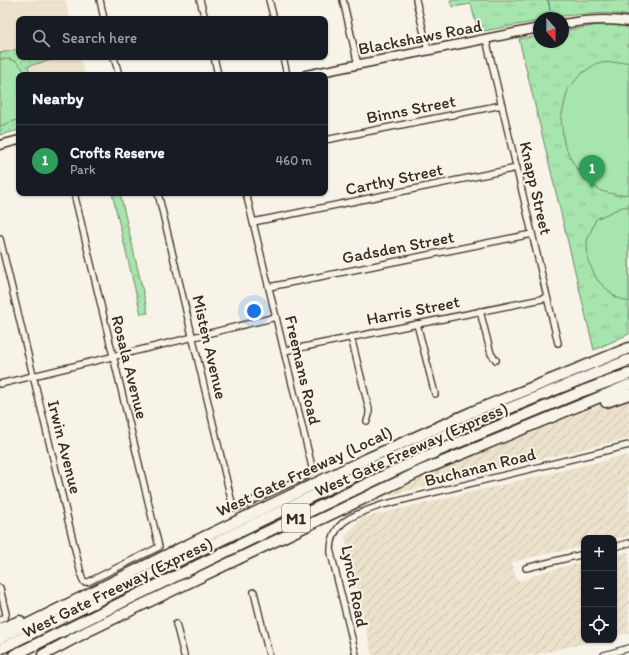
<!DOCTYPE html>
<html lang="en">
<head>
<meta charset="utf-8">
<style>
	body { margin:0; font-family:Itim,sans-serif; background:#242831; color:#f1f3f6 }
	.controls { position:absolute; right:12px; bottom:12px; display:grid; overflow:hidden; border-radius:8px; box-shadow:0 1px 3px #0004 }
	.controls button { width:36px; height:36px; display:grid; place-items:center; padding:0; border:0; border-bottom:1px solid #363941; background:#171b24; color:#f1f3f6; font:20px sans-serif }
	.compass { position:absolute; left:533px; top:12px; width:36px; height:36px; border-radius:50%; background:#171b24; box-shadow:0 1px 3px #0004; rotate:159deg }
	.you { position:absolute; left:254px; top:311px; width:14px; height:14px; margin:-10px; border:3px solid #fff; border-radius:50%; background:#1a73e8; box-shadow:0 0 0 6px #1a73e833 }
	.badge { display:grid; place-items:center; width:26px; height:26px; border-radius:50%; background:#1a73e8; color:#fff; font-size:13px; font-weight:700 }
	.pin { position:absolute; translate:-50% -33px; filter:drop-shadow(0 1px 2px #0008) }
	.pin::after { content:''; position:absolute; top:21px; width:14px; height:12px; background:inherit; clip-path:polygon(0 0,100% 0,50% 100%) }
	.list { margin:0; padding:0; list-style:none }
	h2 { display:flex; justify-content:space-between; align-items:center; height:52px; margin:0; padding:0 16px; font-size:17px }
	h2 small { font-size:13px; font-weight:400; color:#9ea1a6 }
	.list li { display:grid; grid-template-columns:26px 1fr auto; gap:12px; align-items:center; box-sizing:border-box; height:72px; padding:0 16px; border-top:1px solid #363941 }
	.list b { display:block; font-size:15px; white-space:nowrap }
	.list p { margin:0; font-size:13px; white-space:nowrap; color:#9ea1a6 }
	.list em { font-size:13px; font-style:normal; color:#9ea1a6 }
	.icon { flex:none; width:22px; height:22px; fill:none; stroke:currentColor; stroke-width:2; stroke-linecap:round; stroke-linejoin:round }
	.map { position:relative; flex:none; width:629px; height:655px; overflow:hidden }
	.search { position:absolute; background:#171b24; box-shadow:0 1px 3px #0004; left:16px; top:16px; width:312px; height:44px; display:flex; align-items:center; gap:10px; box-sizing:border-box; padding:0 14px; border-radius:8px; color:#9ea1a6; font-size:15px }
	.panel { position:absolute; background:#171b24; box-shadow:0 1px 3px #0004; left:16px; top:72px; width:312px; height:124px; border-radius:8px }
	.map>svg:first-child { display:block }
	.built { fill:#ece1cb }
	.industrial { fill:url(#industrial-furrows) }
	.grass { fill:url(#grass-dots); stroke:#708866 }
	.park { fill:url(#park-tufts); stroke:#708866 }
	.pitch { fill:#a6e5ad; stroke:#708866 }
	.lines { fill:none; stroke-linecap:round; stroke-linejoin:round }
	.stream { stroke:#628c8c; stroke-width:1.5 }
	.street-casing { stroke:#3b2a1e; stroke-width:8 }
	.secondary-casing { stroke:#3b2a1e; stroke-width:11 }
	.highway-casing { stroke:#3b2a1e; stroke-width:13 }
	.street { stroke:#f7f3e8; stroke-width:5.5 }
	.secondary { stroke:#f7f3e8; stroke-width:8 }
	.highway { stroke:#f7f3e8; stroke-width:10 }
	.labels { text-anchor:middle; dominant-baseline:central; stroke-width:4; stroke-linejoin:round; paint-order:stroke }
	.shield { fill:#f7f3e8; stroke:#73665b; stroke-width:1 }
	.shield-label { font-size:16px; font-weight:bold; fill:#3b2a1e }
	.street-label { font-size:17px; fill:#3b2a1e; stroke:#f7f3e8 }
</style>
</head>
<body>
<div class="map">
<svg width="629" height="655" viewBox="0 0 629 655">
	<defs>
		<pattern id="industrial-furrows" width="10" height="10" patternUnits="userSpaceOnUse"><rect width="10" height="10" fill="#ece1cb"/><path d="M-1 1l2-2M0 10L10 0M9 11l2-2" fill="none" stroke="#cbc1ae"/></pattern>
		<pattern id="grass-dots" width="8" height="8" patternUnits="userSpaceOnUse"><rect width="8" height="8" fill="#a6e5ad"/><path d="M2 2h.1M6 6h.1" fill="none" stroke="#90c594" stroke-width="1.8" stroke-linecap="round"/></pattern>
		<pattern id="park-tufts" width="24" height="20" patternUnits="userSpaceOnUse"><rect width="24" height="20" fill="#a6e5ad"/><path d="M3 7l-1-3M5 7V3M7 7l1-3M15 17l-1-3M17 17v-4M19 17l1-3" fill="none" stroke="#90c594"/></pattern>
	</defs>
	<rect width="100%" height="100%" fill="#f7f3e8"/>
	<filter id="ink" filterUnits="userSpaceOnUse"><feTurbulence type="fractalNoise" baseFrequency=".025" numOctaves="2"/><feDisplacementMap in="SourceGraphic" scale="8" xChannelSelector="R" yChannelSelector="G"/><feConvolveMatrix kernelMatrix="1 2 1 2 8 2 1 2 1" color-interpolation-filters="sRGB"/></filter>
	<g filter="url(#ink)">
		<path class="built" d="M0 0H65L70 19H19V57H80L85 75H19V130L0 135Z"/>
		<g class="industrial">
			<path d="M629 394V438L382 497 381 494 457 462Z"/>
			<path d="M627 455 629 464V536L614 539V538H584V546L554 553 553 552 512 562 516 579 520 581 527 579 542 572 584 562V640H599L534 655H372L345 536 362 518Z"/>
			<path d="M629 552V633L614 636V555Z"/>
		</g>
		<path class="grass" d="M19 49V57H62L28 66 30 75H19V130L0 135V53Z"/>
		<g class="park">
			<path d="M450 0H629V16C616 13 602 13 589 14 572 14 556 18 539 18V21L478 32 471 4 452 7Z"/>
			<path d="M611 23 629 27V334L594 350 519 39 539 36V42H563V31Z"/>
			<path d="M112 193H120L148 313 141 314Z"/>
		</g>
		<g class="pitch">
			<path d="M0 59C15 59 19 61 26 75H19V119L17 120 0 126Z"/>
			<path d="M625 62 629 63V194L618 195 601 191 584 179 573 163 564 144 561 118 568 89 581 74 597 63Z"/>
			<path d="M622 207H629V302L616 297 598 281 588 261 587 241 596 219Z"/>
		</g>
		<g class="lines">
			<path class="stream" d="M548 0 550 10"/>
			<g class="street-casing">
				<g id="street">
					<path d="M100 0 104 19"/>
					<path d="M200 0 205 19"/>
					<path d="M269 0 274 19"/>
					<path d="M343 0 358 65"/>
					<path d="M416 0 428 50"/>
					<path d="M486 39 558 343"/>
					<path d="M114 57 119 75"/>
					<path d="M214 57 218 75"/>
					<path d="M283 57 287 75"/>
					<path d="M325 140 502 105"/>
					<path d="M158 193 232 503 235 508 239 507 306 476 311 470 312 467 246 193"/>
					<path d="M253 222 517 168"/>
					<path d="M0 239 82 578 84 582H88L159 547 74 193"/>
					<path d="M269 287 532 234"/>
					<path d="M480 311 491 354 496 360"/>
					<path d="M417 324 435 394"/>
					<path d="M351 337 369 409V415L367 421"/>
					<path d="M284 351 547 298"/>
					<path d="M0 384 276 317"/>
					<path d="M614 547 629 543"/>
					<path d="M526 568 584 554"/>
					<path d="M0 588 6 614 5 617 0 620"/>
					<path d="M254 592 269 655"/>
					<path d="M176 624 184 655"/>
					<path d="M356 655 331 553C330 520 356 514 382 505L629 445"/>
					<path d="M604 655 629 648"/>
				</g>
			</g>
			<g class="secondary-casing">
				<g id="secondary">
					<path d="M563 24C585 20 607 18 629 22"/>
					<path d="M306 75 539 28"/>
					<path d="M0 145 19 140"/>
				</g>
			</g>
			<g class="highway-casing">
				<g id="highway">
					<path d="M606 402 629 394"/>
					<path d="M0 629 20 621"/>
					<path d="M0 638 175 551 362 461 472 412 629 348"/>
					<path d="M0 649C142 579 284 507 430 442 495 413 562 387 629 360"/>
					<path d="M14 655 254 538 396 470 438 451 583 391 629 374"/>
					<path d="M43 655 88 631 169 592 423 470 629 385"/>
				</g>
			</g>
			<use href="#street" class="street"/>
			<use href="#secondary" class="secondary"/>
			<use href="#highway" class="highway"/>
		</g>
	</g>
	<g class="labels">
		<rect class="shield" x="282" y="504" width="28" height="28" rx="3"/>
		<g class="shield-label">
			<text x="296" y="518">M1</text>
		</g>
		<g class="street-label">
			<text transform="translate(420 37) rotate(-11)">Blackshaws Road</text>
			<text transform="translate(411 109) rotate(-11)">Binns Street</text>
			<text transform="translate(394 179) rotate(-12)">Carthy Street</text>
			<text transform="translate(536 188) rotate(77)">Knapp Street</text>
			<text transform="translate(398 247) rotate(-11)">Gadsden Street</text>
			<text transform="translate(413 310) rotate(-11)">Harris Street</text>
			<text transform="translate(210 347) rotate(77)">Misten Avenue</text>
			<text transform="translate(130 367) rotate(76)">Rosala Avenue</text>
			<text transform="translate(303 370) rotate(77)">Freemans Road</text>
			<text transform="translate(65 447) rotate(76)">Irwin Avenue</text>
			<text transform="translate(411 449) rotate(-24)">West Gate Freeway (Express)</text>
			<text transform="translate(480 467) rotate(-14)">Buchanan Road</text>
			<text transform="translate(304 471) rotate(-25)">West Gate Freeway (Local)</text>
			<text transform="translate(355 586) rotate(79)">Lynch Road</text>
			<text transform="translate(117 587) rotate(-26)">West Gate Freeway (Express)</text>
		</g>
	</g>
</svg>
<div class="controls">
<button>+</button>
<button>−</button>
<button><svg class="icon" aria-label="locate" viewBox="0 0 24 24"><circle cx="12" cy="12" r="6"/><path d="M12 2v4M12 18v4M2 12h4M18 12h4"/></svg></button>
</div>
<svg class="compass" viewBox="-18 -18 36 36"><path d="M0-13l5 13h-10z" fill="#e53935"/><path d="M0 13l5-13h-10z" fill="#9ea1a6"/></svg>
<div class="you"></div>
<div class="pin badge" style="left:592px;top:188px;background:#2e9e5b">1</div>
<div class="search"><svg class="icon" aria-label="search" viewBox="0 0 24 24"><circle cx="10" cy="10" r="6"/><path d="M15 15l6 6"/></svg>Search here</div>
<section class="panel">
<h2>Nearby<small></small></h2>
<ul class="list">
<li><span class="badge" style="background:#2e9e5b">1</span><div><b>Crofts Reserve</b><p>Park</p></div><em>460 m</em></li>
</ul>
</section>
</div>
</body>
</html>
